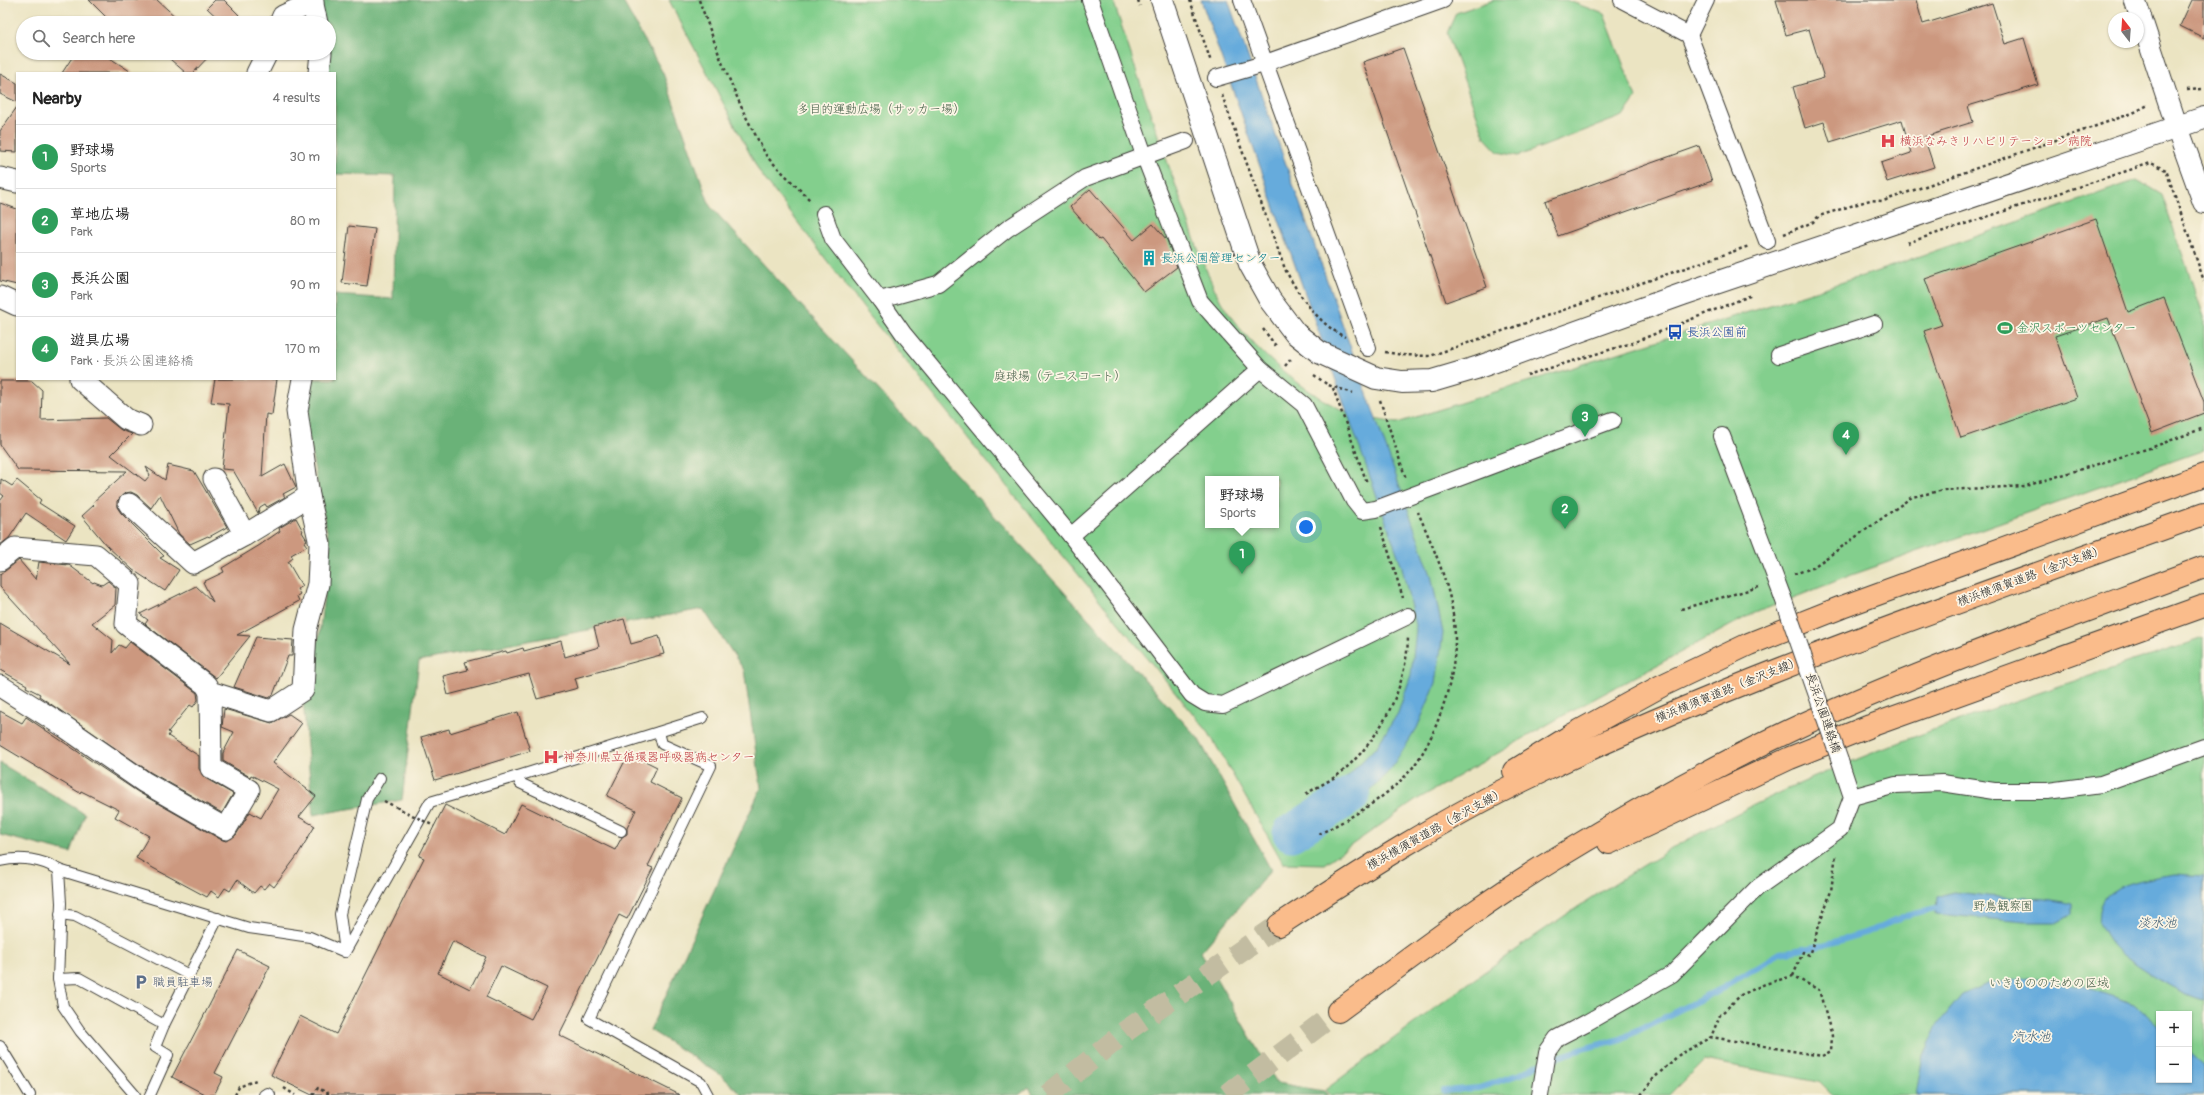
<!DOCTYPE html>
<html lang="en">
<head>
<meta charset="utf-8">
<style>
	body { margin:0; font-family:Pangolin,"Klee One",sans-serif; background:#f6f6f6; color:#222 }
	.controls { position:absolute; right:12px; bottom:12px; display:grid; overflow:hidden; border-radius:0px; box-shadow:0 1px 3px #0004 }
	.controls button { width:36px; height:36px; display:grid; place-items:center; padding:0; border:0; border-bottom:1px solid #e0e0e0; background:#fff; color:#222; font:20px sans-serif }
	.compass { position:absolute; left:2108px; top:12px; width:36px; height:36px; border-radius:50%; background:#fff; box-shadow:0 1px 3px #0004; rotate:343deg }
	.you { position:absolute; left:1306px; top:527px; width:14px; height:14px; margin:-10px; border:3px solid #fff; border-radius:50%; background:#1a73e8; box-shadow:0 0 0 6px #1a73e833 }
	.badge { display:grid; place-items:center; width:26px; height:26px; border-radius:50%; background:#b5179e; color:#fff; font-size:13px; font-weight:700 }
	.pin { position:absolute; translate:-50% -33px; filter:drop-shadow(0 1px 2px #0008) }
	.pin::after { content:''; position:absolute; top:21px; width:14px; height:12px; background:inherit; clip-path:polygon(0 0,100% 0,50% 100%) }
	.popup { position:absolute; left:1205px; top:476px; width:74px; height:52px; box-sizing:border-box; display:grid; place-content:center; border-radius:0px; background:#fff; filter:drop-shadow(0 1px 3px #0005); font-size:13px; white-space:nowrap; color:#767676 }
	.popup b { font-size:15px; color:#222 }
	.popup::after { content:''; position:absolute; left:50%; top:100%; margin-left:-8px; border:8px solid transparent; border-top-color:#fff }
	.list { margin:0; padding:0; list-style:none }
	h2 { display:flex; justify-content:space-between; align-items:center; height:52px; margin:0; padding:0 16px; font-size:17px }
	h2 small { font-size:13px; font-weight:400; color:#767676 }
	.list li { display:grid; grid-template-columns:26px 1fr auto; gap:12px; align-items:center; box-sizing:border-box; height:64px; padding:0 16px; border-top:1px solid #e0e0e0 }
	.list b { display:block; font-size:15px; white-space:nowrap }
	.list p { margin:0; font-size:13px; white-space:nowrap; color:#767676 }
	.list em { font-size:13px; font-style:normal; color:#767676 }
	.icon { flex:none; width:22px; height:22px; fill:none; stroke:currentColor; stroke-width:2; stroke-linecap:round; stroke-linejoin:round }
	.map { position:relative; flex:none; width:2204px; height:1095px; overflow:hidden }
	.search { position:absolute; background:#fff; box-shadow:0 1px 3px #0004; left:16px; top:16px; width:320px; height:44px; display:flex; align-items:center; gap:10px; box-sizing:border-box; padding:0 14px; border-radius:22px; color:#767676; font-size:15px }
	.panel { position:absolute; background:#fff; box-shadow:0 1px 3px #0004; left:16px; top:72px; width:320px; height:308px; border-radius:0px }
	.map>svg:first-child { display:block }
	.green { fill:#83cf8d; stroke:#507654; fill-rule:evenodd }
	.forest { fill:#6ab278; stroke:#43674a }
	.water { fill:#66abdc; stroke:#41647c }
	.lines { fill:none; stroke-linecap:round; stroke-linejoin:round }
	.stream { stroke:#66abdc; stroke-width:6 }
	.river { stroke:#66abdc; stroke-width:37 }
	.building { fill:#cc987f; fill-rule:evenodd }
	.motorway-tunnel { stroke:#c2bca1; stroke-width:22; stroke-dasharray:22 11; stroke-linecap:butt }
	.service-casing { stroke:#3b3a35; stroke-width:12 }
	.pedestrian-casing { stroke:#3b3a35; stroke-width:18 }
	.minor-casing { stroke:#3b3a35; stroke-width:23 }
	.tertiary-casing { stroke:#3b3a35; stroke-width:24 }
	.motorway-casing { stroke:#3b3a35; stroke-width:24 }
	.path { stroke:#3b3a35; stroke-width:2.5; stroke-dasharray:3 3; stroke-linecap:butt }
	.service { stroke:#fff; stroke-width:10 }
	.pedestrian { stroke:#fff; stroke-width:16 }
	.minor { stroke:#fff; stroke-width:21 }
	.tertiary { stroke:#fff; stroke-width:22 }
	.motorway { stroke:#fabc8b; stroke-width:22 }
	.pedestrian-bridge-casing { stroke:#3b3a35; stroke-width:18; stroke-linecap:butt }
	.path-bridge { stroke:#3b3a35; stroke-width:2.5; stroke-dasharray:3 3; stroke-linecap:butt }
	.pedestrian-bridge { stroke:#fff; stroke-width:16 }
	.labels { text-anchor:middle; dominant-baseline:central; stroke-width:3.5; stroke-linejoin:round; paint-order:stroke }
	.park-label { font-size:12px; fill:#405b44; stroke:#fcf5e5 }
	.health-label { font-size:12px; fill:#be3a42; stroke:#fcf5e5; text-anchor:start }
	.culture-label { font-size:12px; fill:#0d838f; stroke:#fcf5e5; text-anchor:start }
	.leisure-label { font-size:12px; fill:#27864d; stroke:#fcf5e5; text-anchor:start }
	.transit-label { font-size:12px; fill:#164399; stroke:#fcf5e5; text-anchor:start }
	.street-label { font-size:12px; fill:#1c1c1c; stroke:#fcf5e5 }
	.service-label { font-size:12px; fill:#4e5e75; stroke:#fcf5e5; text-anchor:start }
	.water-label { font-size:13px; font-style:italic; fill:#3d5c72; stroke:#fcf5e5 }
</style>
</head>
<body>
<div class="map">
<svg width="2204" height="1095" viewBox="0 0 2204 1095">
	<rect width="100%" height="100%" fill="#fcf5e5"/>
	<filter id="ink" filterUnits="userSpaceOnUse"><feTurbulence type="fractalNoise" baseFrequency=".025" numOctaves="2"/><feDisplacementMap in="SourceGraphic" scale="8" xChannelSelector="R" yChannelSelector="G"/><feConvolveMatrix kernelMatrix="1 2 1 2 8 2 1 2 1" color-interpolation-filters="sRGB"/></filter>
	<filter id="wash" filterUnits="userSpaceOnUse"><feTurbulence type="fractalNoise" baseFrequency=".012" numOctaves="4" result="noise"/><feDisplacementMap in="SourceGraphic" scale="16" xChannelSelector="R" yChannelSelector="G"/><feGaussianBlur stdDeviation="0.9" result="paint"/><feColorMatrix in="noise" values="0 0 0 0 0 0 0 0 0 0 0 0 0 0 0 0 0 1.4 0 .05"/><feComposite in="paint" operator="in"/></filter>
	<g filter="url(#wash)">
		<rect width="100%" height="100%" fill="#ebe4c2"/>
		<g class="green">
			<path d="M669 0H1113C1134 64 1155 129 1178 192 1190 226 1201 261 1217 294 1238 338 1302 393 1347 412 1362 418 1381 420 1397 423L1875 272 2137 180 2162 195 2204 317V450L1849 576 1750 615 1566 714 1418 799 1324 864 1283 863 1209 733 1059 551 864 309 760 173ZM1208 479H1276V525H1208Z"/>
			<path d="M1494 0H1566L1604 14 1636 98 1623 116 1518 156 1498 152 1485 138 1447 33 1456 13Z"/>
			<path d="M2204 638V1095H1832L1819 1082 1704 1060 1669 1095H1330L1325 1090C1443 1002 1559 912 1687 840 1849 749 2030 697 2204 638ZM2159 1014H2189V1080H2159Z"/>
		</g>
		<g class="forest">
			<path d="M317 0H622L663 73 710 206 1198 738 1271 870 1201 952 1277 1083 1324 1091 1328 1095H1033L1029 1087 1019 1095H742L721 1075 650 1030 761 788 744 670 703 609 419 661 402 800 313 815 303 700 319 636 330 546 303 411 309 379H335V295L393 299 395 176 335 174V73H325L329 53V23H323Z"/>
			<path d="M0 763 85 814 71 853 0 835Z"/>
		</g>
		<g class="water">
			<path d="M1201 0H1228L1431 575 1443 633 1436 683 1417 728 1391 769 1358 803 1313 830 1300 806 1342 782 1377 746 1398 713 1411 675 1416 630 1402 567Z"/>
			<path d="M2175 874 2204 876V1000C2185 998 2128 962 2114 947 2108 941 2104 932 2099 924 2100 918 2099 909 2102 903 2109 883 2156 877 2175 874Z"/>
			<path d="M1953 892C1969 893 1984 896 2000 897 2025 898 2048 897 2072 904V915L2057 922H2024L1936 914 1937 897Z"/>
			<path d="M2030 978 2084 987 2135 1004 2159 1026V1080H2189V1053L2204 1066V1095H1916L1923 1055 1937 1025 1962 995 1987 984Z"/>
		</g>
		<g class="lines">
			<path class="stream" d="M1443 1091 1479 1088 1520 1074 1546 1061 1586 1048 1621 1039 1723 988 1780 953 1821 946 1868 932 1907 915 1936 908"/>
			<path class="river" d="M1291 833 1352 795"/>
		</g>
		<g id="blocks">
			<g class="building">
				<path d="M89 0H157L178 19 174 23H119L108 19Z"/>
				<path d="M215 0H224L239 15 231 23H223L207 8Z"/>
				<path d="M1776 0H1916L1923 24 1992 3 2005 44 2024 38 2038 85 1968 106 1973 122 1924 137 1934 167 1887 182 1881 163 1911 153 1902 120 1830 142 1824 122 1805 128 1793 87 1824 78 1809 29 1786 35Z"/>
				<path d="M2192 0H2204V38L2180 26Z"/>
				<path d="M1403 48 1487 287 1446 302 1363 62Z"/>
				<path d="M75 53H102L133 73H62Z"/>
				<path d="M163 53H212L193 73H186Z"/>
				<path d="M0 74 17 83V102L0 94Z"/>
				<path d="M17 107V152L0 151V131Z"/>
				<path d="M1699 146 1712 181 1558 236 1545 201Z"/>
				<path d="M1090 189 1134 240 1153 224 1167 240 1177 267 1144 292 1101 239 1099 240 1070 207Z"/>
				<path d="M0 203 17 209V285L0 281Z"/>
				<path d="M2096 219 2128 312 2164 298 2204 402V413L2152 433 2108 318 2055 336 2077 398 1961 438 1924 331 1942 325 1925 279Z"/>
				<path d="M349 226 375 229 367 286 342 283Z"/>
				<path d="M215 379H277L272 415 266 414 262 477 285 464 296 487 283 494 285 497 267 507 265 504 260 507 258 513 233 470 222 469 229 404 211 402Z"/>
				<path d="M0 381H32L42 390 41 420 106 418 121 430 132 434 111 455 145 481 150 475 146 467 165 480 168 465 194 471 227 527 209 537 208 536 190 544 179 534 160 495 151 508 137 495 131 492 125 493 117 501V507L121 513 164 556 160 558 179 570 165 591 133 570 107 546 82 516 94 505 92 503 127 471 18 470 0 445Z"/>
				<path d="M1 479 12 486 17 480 41 500 39 503 75 526 66 540 26 513 9 538 0 545V501L4 496 0 493Z"/>
				<path d="M296 518 303 531 302 532 307 540 304 542 307 546 291 555 293 558 288 562 302 586 297 589 300 594 297 596 299 601 237 635 250 636 216 678 145 624 148 620 140 614 196 586 213 602 203 582 224 572 222 568 260 545 280 531 279 528Z"/>
				<path d="M19 560 36 580 39 562 58 564 69 565 93 583 94 582 102 585 108 581 116 588 115 605 92 623 113 640 112 653 119 645 125 648 130 642 197 693 198 700 193 707 190 705 168 732 170 733 168 736 199 756V769L205 778 233 794 222 813 150 772 39 696 40 694 26 687 27 685 0 670V623L70 664 0 587V575Z"/>
				<path d="M624 619 631 644 659 636 664 654 575 678 578 688 537 699 529 674 448 695 443 676 468 670 465 662 506 651 507 653 523 648 524 651 561 641 565 657 599 647 594 627Z"/>
				<path d="M256 637 293 640 292 656H288L273 695 269 698 234 687Z"/>
				<path d="M224 709 272 723 289 714 302 723 273 763 316 796 299 817 315 826 297 856 274 887 269 883 264 889 260 886 254 893 237 880 230 891 225 888 219 897 211 891 207 897 153 868 136 858 149 836 115 817 119 810 81 791 80 793 0 745V711L22 723 26 717 138 792 220 839 226 841 236 835 250 812 261 818 278 789 251 775 250 777 223 761V753L234 732 222 727Z"/>
				<path d="M518 712 530 751 435 780 421 737 449 729 450 733Z"/>
				<path d="M629 753 657 767 650 782 682 798 648 866 653 868 627 919 619 915 559 1035 680 1095H312L271 1075 300 1016 336 1034 424 858 419 856 445 805 505 835 521 804 615 850 622 837 627 834V828L636 810 607 796ZM453 941 486 957 470 989 438 973ZM501 966 547 988 531 1019 486 997Z"/>
				<path d="M238 950 270 966 215 1073 223 1077 214 1095H206L172 1077Z"/>
			</g>
		</g>
	</g>
	<g filter="url(#ink)">
		<use href="#blocks" fill-opacity="0" stroke="#3b3a35" stroke-width="1"/>
		<g class="lines">
			<g class="motorway-tunnel">
				<path d="M1048 1095 1126 1031 1279 925"/>
				<path d="M1227 1095 1338 1011"/>
			</g>
			<g class="service-casing">
				<g id="service">
					<path d="M659 732 662 744 711 766 589 1019 701 1082 708 1095"/>
					<path d="M518 776 703 718"/>
					<path d="M0 861C20 856 42 859 59 870L61 903 58 979 63 1006 80 1031 135 1095"/>
					<path d="M59 870 249 928 310 937 345 952 430 802 518 776 520 783 621 831"/>
					<path d="M60 914 75 916 189 975"/>
					<path d="M345 952 340 914 367 799 380 778"/>
					<path d="M58 979 79 978 164 1025"/>
					<path d="M0 1046 30 1095"/>
					<path d="M150 1095 168 1055 155 1047 164 1025 218 918"/>
					<path d="M264 1095 267 1093 270 1095"/>
				</g>
			</g>
			<g class="pedestrian-casing">
				<g id="pedestrian">
					<path d="M1090 0 1144 155 1200 301 1260 369 1304 405 1354 501 1362 511 1376 509 1613 420"/>
					<path d="M1242 0 1368 348"/>
					<path d="M1622 0 1689 35 1767 241"/>
					<path d="M1689 35 1706 0"/>
					<path d="M1216 78 1257 66 1443 0"/>
					<path d="M824 214 833 239 880 300 938 284 1007 229 1085 178 1186 141"/>
					<path d="M880 300 903 333 1071 536 1192 695 1205 703 1223 705 1408 616"/>
					<path d="M1779 355 1874 324"/>
					<path d="M1722 436 1783 598"/>
					<path d="M1071 536 1260 369"/>
					<path d="M1852 797 1896 785 1942 783 1994 791H2048L2101 784 2204 747"/>
					<path d="M1540 1095 1547 1052 1557 1038 1586 1023 1672 974 1757 888 1840 829 1852 797 1840 761"/>
				</g>
			</g>
			<g class="minor-casing">
				<g id="minor">
					<path d="M312 0 317 23"/>
					<path d="M2135 0 2177 127"/>
					<path d="M280 23 283 16 313 2"/>
					<path d="M257 73 267 53"/>
					<path d="M319 73 321 53"/>
					<path d="M0 178 17 182"/>
					<path d="M0 297 17 305"/>
					<path d="M80 379 126 419 141 425"/>
					<path d="M214 479 245 535"/>
					<path d="M129 504 193 563 245 535 309 496"/>
					<path d="M0 560 15 548 96 555 130 584 126 624 206 685 210 692 271 711 303 690 306 630 318 584 320 544 309 496 297 411 303 379"/>
					<path d="M0 686 65 727 144 782 226 829 249 790 211 768 210 692"/>
				</g>
			</g>
			<g class="tertiary-casing">
				<g id="tertiary">
					<path d="M1162 0 1250 264 1270 300 1295 333 1319 352 1376 378 1402 382 1432 381 1476 368 1683 294 2204 118"/>
					<path d="M2177 127 2204 202"/>
				</g>
			</g>
			<g class="motorway-casing">
				<g id="motorway">
					<path d="M1514 771 1572 735 1661 686 1749 644 1842 607 2204 475"/>
					<path d="M1609 843 1790 758 1870 726 2204 606"/>
					<path d="M1279 925C1360 872 1442 819 1530 777 1747 673 1977 596 2204 514"/>
					<path d="M1338 1011C1411 958 1483 902 1560 856 1639 808 1722 762 1806 723 1936 664 2071 617 2204 567"/>
				</g>
			</g>
			<g class="path">
				<path d="M699 0 721 60 744 113 767 157 811 201"/>
				<path d="M1138 0 1140 6"/>
				<path d="M1190 0 1211 62"/>
				<path d="M2187 90 2204 89"/>
				<path d="M1222 95 1285 269C1298 294 1318 324 1345 337"/>
				<path d="M1784 234 1813 222 1819 216 1870 200 1883 201 2133 113 2148 105"/>
				<path d="M1907 243 2151 163 2166 170 2204 281"/>
				<path d="M1204 260 1224 253"/>
				<path d="M1263 329 1276 346"/>
				<path d="M1385 352 1402 355 1430 356 1749 246"/>
				<path d="M1285 366 1291 359"/>
				<path d="M1314 375 1328 385 1353 393"/>
				<path d="M1527 375 1632 343 1752 295"/>
				<path d="M1333 388 1367 483"/>
				<path d="M1380 400 1406 479"/>
				<path d="M1381 527 1403 598"/>
				<path d="M1794 574 1812 568 1912 497 1944 490 2026 486 2150 448 2204 428"/>
				<path d="M1681 609 1759 587"/>
				<path d="M1306 794C1318 786 1335 779 1345 769 1382 736 1407 686 1408 637"/>
				<path d="M384 801 396 807"/>
				<path d="M1319 834C1350 819 1396 792 1416 763 1430 743 1438 722 1445 700 1453 674 1457 648 1454 622 1450 584 1433 547 1418 512"/>
				<path d="M1793 976 1803 952 1809 955 1831 891 1836 854"/>
				<path d="M284 1088 295 1095"/>
				<path d="M235 1095 239 1087 256 1080"/>
				<path d="M313 1095 318 1088 331 1095"/>
				<path d="M1641 1095 1654 1078 1679 1055 1711 1037 1720 1015 1741 995 1765 984 1793 976 1819 990 1832 1036 1831 1051 1822 1056 1711 1037"/>
			</g>
			<use href="#service" class="service"/>
			<use href="#pedestrian" class="pedestrian"/>
			<use href="#minor" class="minor"/>
			<use href="#tertiary" class="tertiary"/>
			<use href="#motorway" class="motorway"/>
			<g class="pedestrian-bridge-casing">
				<path id="pedestrian-bridge" d="M1783 598 1840 761"/>
			</g>
			<path class="path-bridge" d="M396 807 434 826"/>
			<use href="#pedestrian-bridge" class="pedestrian-bridge"/>
		</g>
	</g>
	<defs>
		<g id="hospital-bare" transform="scale(1.2)"><path d="M-5-5h3v3.5h4V-5h3V5h-3V1.5h-4V5h-3Z" fill="#e0444e" stroke="#fcf5e5" stroke-width="2.5" paint-order="stroke"/></g>
		<g id="building-bare" transform="scale(1.2)"><path d="M-4-6H4V6H1V3H-1V6H-4ZM-2.5-4.3h1.7v1.8h-1.7ZM.8-4.3h1.7v1.8H.8ZM-2.5-1h1.7V.8h-1.7ZM.8-1h1.7V.8H.8Z" fill="#0f9aa8" stroke="#fcf5e5" stroke-width="2.5" paint-order="stroke"/></g>
		<g id="stadium-bare" transform="scale(1.2)"><path d="M0-5a6.5 5 0 1 0 0 10a6.5 5 0 1 0 0-10ZM-3.5-1.8h7v3.6h-7Z" fill="#2e9e5b" stroke="#fcf5e5" stroke-width="2.5" paint-order="stroke"/></g>
		<g id="bus-bare" transform="scale(1.2)"><path d="M-5-6H5V4H4V6H2V4H-2V6H-4V4H-5ZM-3.5-4V0h7V-4ZM-3.5 1.2v1.5H-2V1.2ZM2 1.2v1.5H3.5V1.2Z" fill="#1a4fb4" stroke="#fcf5e5" stroke-width="2.5" paint-order="stroke"/></g>
		<g id="parking-bare" transform="scale(1.2)"><path d="M-3.5-5.5H1a3.5 3.5 0 0 1 0 7H-1V5.5H-3.5ZM-1-3.4V-.6H.8a1.4 1.4 0 0 0 0-2.8Z" fill="#5c6f8a" stroke="#fcf5e5" stroke-width="2.5" paint-order="stroke"/></g>
	</defs>
	<g fill-rule="evenodd">
		<use href="#hospital-bare" x="1888" y="141"/>
		<use href="#building-bare" x="1149" y="258"/>
		<use href="#stadium-bare" x="2005" y="328"/>
		<use href="#bus-bare" x="1675" y="332"/>
		<use href="#hospital-bare" x="551" y="757"/>
		<use href="#parking-bare" x="141" y="982"/>
	</g>
	<g class="labels">
		<g class="park-label">
			<text x="881" y="109">多目的運動広場（サッカー場）</text>
			<text x="1060" y="376">庭球場（テニスコート）</text>
			<text x="2003" y="906">野鳥観察園</text>
			<text x="2049" y="983">いきもののための区域</text>
		</g>
		<g class="health-label">
			<text x="1900" y="141">横浜なみきリハビリテーション病院</text>
			<text x="563" y="757">神奈川県立循環器呼吸器病センター</text>
		</g>
		<g class="culture-label">
			<text x="1161" y="258">長浜公園管理センター</text>
		</g>
		<g class="leisure-label">
			<text x="2017" y="328">金沢スポーツセンター</text>
		</g>
		<g class="transit-label">
			<text x="1687" y="332">長浜公園前</text>
		</g>
		<g class="street-label">
			<text transform="translate(2031 576) rotate(-20)">横浜横須賀道路（金沢支線）</text>
			<text transform="translate(1728 690) rotate(-22)">横浜横須賀道路（金沢支線）</text>
			<text transform="translate(1823 713) rotate(71)">長浜公園連絡橋</text>
			<text transform="translate(1436 829) rotate(-29)">横浜横須賀道路（金沢支線）</text>
		</g>
		<g class="service-label">
			<text x="153" y="982">職員駐車場</text>
		</g>
		<g class="water-label">
			<text x="2157" y="923">淡水池</text>
			<text x="2031" y="1037">汽水池</text>
		</g>
	</g>
</svg>
<div class="controls">
<button>+</button>
<button>−</button>
</div>
<svg class="compass" viewBox="-18 -18 36 36"><path d="M0-13l5 13h-10z" fill="#e53935"/><path d="M0 13l5-13h-10z" fill="#767676"/></svg>
<div class="you"></div>
<div class="pin badge" style="left:1242px;top:574px;background:#2e9e5b">1</div>
<div class="popup"><b>野球場</b>Sports</div>
<div class="pin badge" style="left:1565px;top:529px;background:#2e9e5b">2</div>
<div class="pin badge" style="left:1585px;top:437px;background:#2e9e5b">3</div>
<div class="pin badge" style="left:1846px;top:455px;background:#2e9e5b">4</div>
<div class="search"><svg class="icon" aria-label="search" viewBox="0 0 24 24"><circle cx="10" cy="10" r="6"/><path d="M15 15l6 6"/></svg>Search here</div>
<section class="panel">
<h2>Nearby<small>4 results</small></h2>
<ul class="list">
<li><span class="badge" style="background:#2e9e5b">1</span><div><b>野球場</b><p>Sports</p></div><em>30 m</em></li>
<li><span class="badge" style="background:#2e9e5b">2</span><div><b>草地広場</b><p>Park</p></div><em>80 m</em></li>
<li><span class="badge" style="background:#2e9e5b">3</span><div><b>長浜公園</b><p>Park</p></div><em>90 m</em></li>
<li><span class="badge" style="background:#2e9e5b">4</span><div><b>遊具広場</b><p>Park · 長浜公園連絡橋</p></div><em>170 m</em></li>
</ul>
</section>
</div>
</body>
</html>
